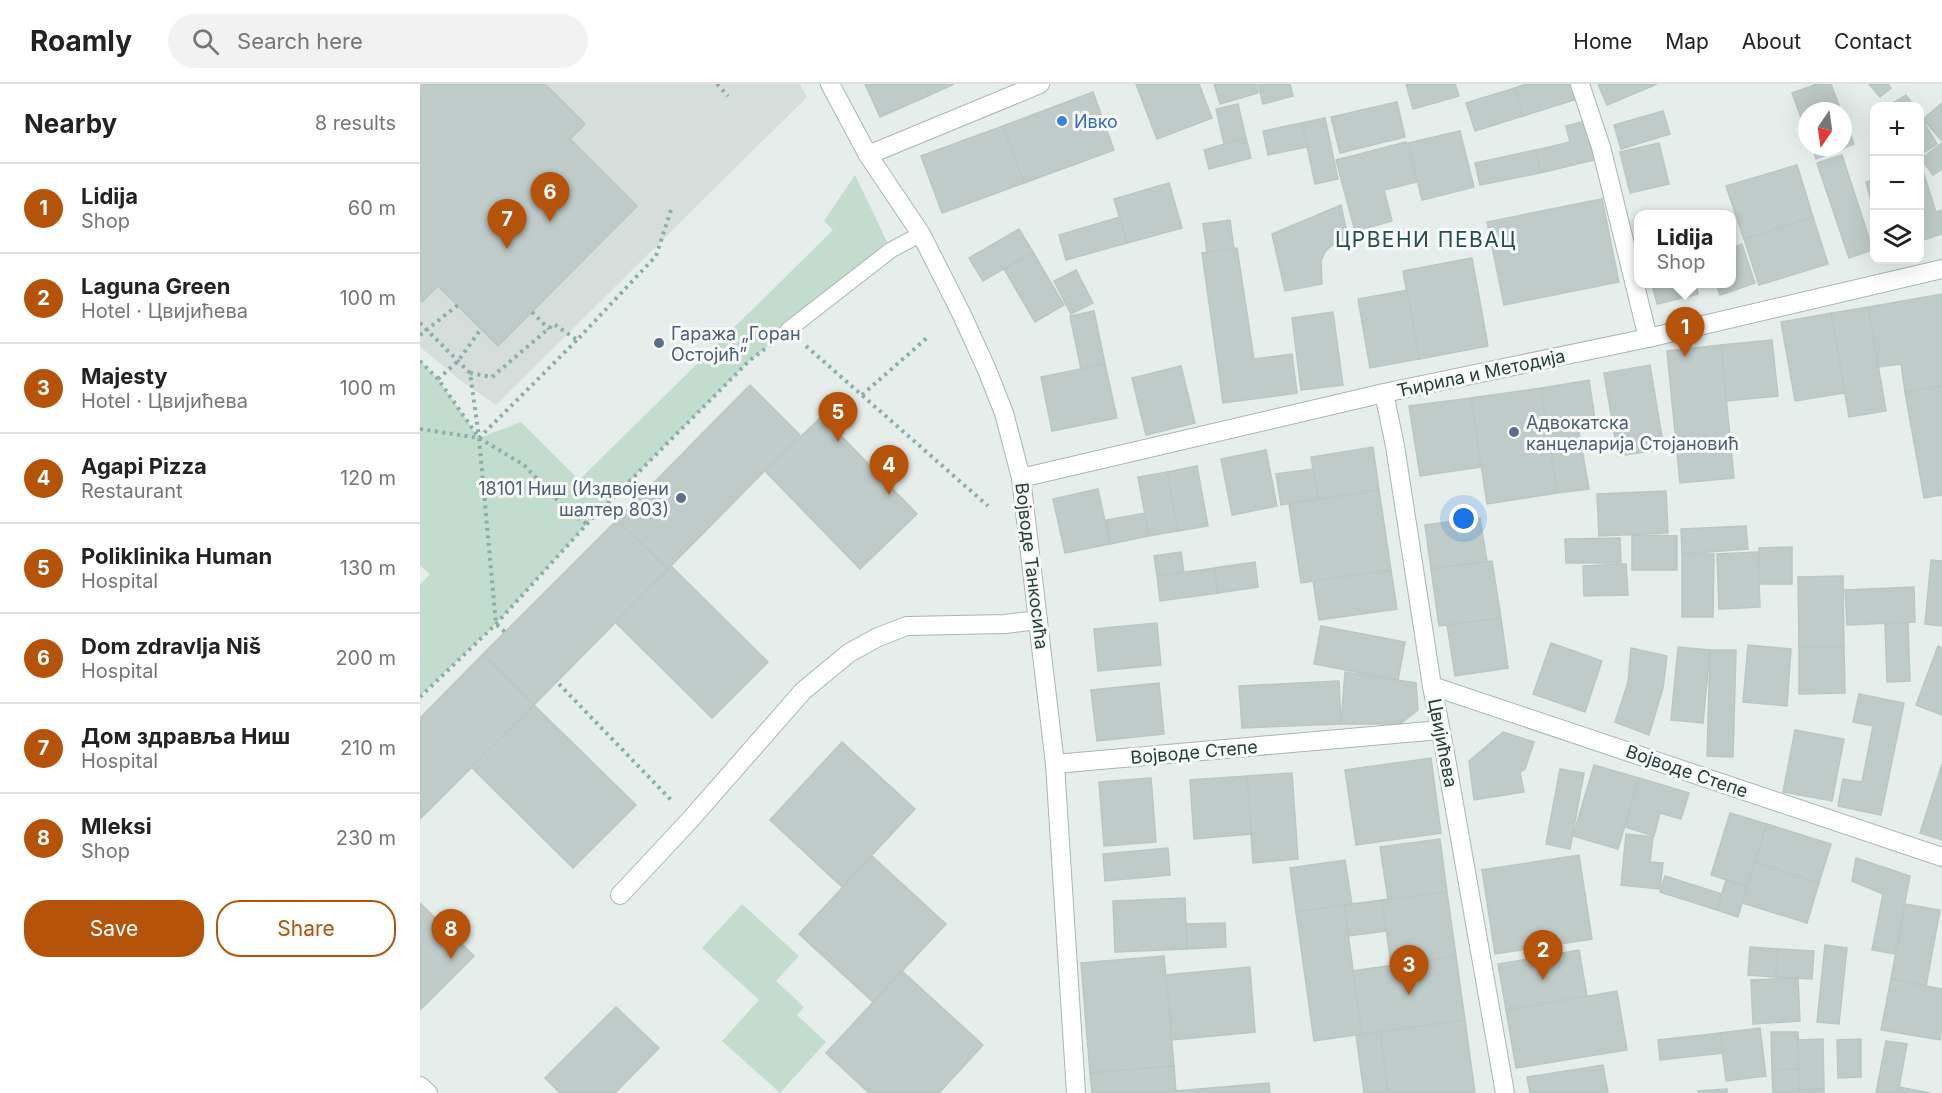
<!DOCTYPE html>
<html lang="en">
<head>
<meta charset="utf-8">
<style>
	body { margin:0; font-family:Inter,sans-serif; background:#f2f2f2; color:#222 }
	.controls { position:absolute; right:18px; top:18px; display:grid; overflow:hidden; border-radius:12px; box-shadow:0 6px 24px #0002 }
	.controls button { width:54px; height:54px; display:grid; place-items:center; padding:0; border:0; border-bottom:2px solid #e0e0e0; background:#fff; color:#222; font:30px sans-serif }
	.compass { position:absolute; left:1378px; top:18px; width:54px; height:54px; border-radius:50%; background:#fff; box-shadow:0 6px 24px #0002; rotate:193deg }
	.you { position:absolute; left:1044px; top:435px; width:21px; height:21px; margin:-15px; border:4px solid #fff; border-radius:50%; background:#1a73e8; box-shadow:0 0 0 9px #1a73e833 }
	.badge { display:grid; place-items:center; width:39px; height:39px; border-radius:50%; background:#b45309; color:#fff; font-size:20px; font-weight:700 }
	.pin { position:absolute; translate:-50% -50px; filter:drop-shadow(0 2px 3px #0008) }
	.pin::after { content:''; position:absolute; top:32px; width:21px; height:18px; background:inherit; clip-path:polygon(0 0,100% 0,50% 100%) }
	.popup { position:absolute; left:1214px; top:126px; width:102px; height:78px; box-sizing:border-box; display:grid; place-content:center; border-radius:12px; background:#fff; filter:drop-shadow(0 2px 4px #0005); font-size:20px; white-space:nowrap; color:#767676 }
	.popup b { font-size:22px; color:#222 }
	.popup::after { content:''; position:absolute; left:50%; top:100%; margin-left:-12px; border:12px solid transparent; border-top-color:#fff }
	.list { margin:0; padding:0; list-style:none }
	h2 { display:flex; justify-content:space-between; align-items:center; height:78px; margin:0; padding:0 24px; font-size:26px }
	h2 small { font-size:20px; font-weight:400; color:#767676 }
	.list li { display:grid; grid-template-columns:39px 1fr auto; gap:18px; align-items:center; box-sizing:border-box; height:90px; padding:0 24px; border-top:2px solid #e0e0e0 }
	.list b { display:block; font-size:22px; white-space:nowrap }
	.list p { margin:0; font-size:20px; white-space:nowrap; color:#767676 }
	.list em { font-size:20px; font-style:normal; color:#767676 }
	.actions { display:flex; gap:12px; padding:18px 24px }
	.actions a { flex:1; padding:14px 0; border:2px solid #b45309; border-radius:24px; text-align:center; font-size:21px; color:#b45309 }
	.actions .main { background:#b45309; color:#fff }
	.icon { flex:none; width:33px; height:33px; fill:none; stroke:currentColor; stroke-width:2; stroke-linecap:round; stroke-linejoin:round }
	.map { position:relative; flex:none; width:1522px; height:1009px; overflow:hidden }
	header { display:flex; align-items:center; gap:36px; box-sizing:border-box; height:84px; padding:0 30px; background:#fff; border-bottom:2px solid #e0e0e0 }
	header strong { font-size:28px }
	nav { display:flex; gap:33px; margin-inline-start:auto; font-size:21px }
	.search { width:420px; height:54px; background:#f2f2f2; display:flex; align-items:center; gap:15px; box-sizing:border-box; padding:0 21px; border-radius:33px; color:#767676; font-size:22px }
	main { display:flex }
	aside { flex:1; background:#fff }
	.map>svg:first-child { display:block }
	.built { fill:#d5dedb }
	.green { fill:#c2ddcd }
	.building { fill:#bfcbc8; stroke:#b9c7c3; stroke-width:1.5 }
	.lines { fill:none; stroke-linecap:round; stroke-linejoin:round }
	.service-casing { stroke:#a9b6b4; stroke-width:17 }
	.minor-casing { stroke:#a9b6b4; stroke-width:20 }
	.tertiary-casing { stroke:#a9b6b4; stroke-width:20 }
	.path { stroke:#8aaea9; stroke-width:4; stroke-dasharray:3 4.5; stroke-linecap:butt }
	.service { stroke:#fff; stroke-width:15 }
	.minor { stroke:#fff; stroke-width:18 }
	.tertiary { stroke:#fff; stroke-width:18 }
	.shop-dot { fill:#3f7fe0; stroke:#f7faf9; stroke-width:2 }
	.service-dot { fill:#5c6f8a; stroke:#f7faf9; stroke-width:2 }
	.labels { text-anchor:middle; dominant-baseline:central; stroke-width:6; stroke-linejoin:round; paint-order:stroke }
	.shop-label { font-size:18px; fill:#366cbe; stroke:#f7faf9; text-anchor:start }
	.service-label { font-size:18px; fill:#4e5e75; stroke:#f7faf9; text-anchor:start }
	.street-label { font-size:18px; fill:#263f3c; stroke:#f7faf9 }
	.quarter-label { font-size:21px; letter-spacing:1.5px; fill:#244f4c; stroke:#f7faf9 }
</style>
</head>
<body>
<header>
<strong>Roamly</strong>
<div class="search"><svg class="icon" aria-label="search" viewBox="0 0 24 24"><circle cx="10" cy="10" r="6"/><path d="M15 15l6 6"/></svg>Search here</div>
<nav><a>Home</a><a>Map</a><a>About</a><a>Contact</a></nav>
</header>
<main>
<aside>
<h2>Nearby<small>8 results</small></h2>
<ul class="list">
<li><span class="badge">1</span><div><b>Lidija</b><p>Shop</p></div><em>60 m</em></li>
<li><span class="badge">2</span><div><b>Laguna Green</b><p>Hotel · Цвијићева</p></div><em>100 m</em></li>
<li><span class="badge">3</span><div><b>Majesty</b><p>Hotel · Цвијићева</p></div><em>100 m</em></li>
<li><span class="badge">4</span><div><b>Agapi Pizza</b><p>Restaurant</p></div><em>120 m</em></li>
<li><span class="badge">5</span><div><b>Poliklinika Human</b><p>Hospital</p></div><em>130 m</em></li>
<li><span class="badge">6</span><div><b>Dom zdravlja Niš</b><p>Hospital</p></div><em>200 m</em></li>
<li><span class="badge">7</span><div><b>Дом здравља Ниш</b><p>Hospital</p></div><em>210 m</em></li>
<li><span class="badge">8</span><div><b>Mleksi</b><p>Shop</p></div><em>230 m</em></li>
</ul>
<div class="actions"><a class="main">Save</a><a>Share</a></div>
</aside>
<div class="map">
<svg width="1522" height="1009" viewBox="0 0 1522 1009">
	<rect width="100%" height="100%" fill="#e6eeec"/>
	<path class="built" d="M0 0H380L387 13 76 321 40 296 0 263Z"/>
	<g class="green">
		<path d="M435 91 471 166 329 277 167 440 76 540 0 612V501L10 490 0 481V277L18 295 59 354 101 338 159 396 413 146 404 137Z"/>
		<path d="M322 820 379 872 356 897 384 923 377 931 406 958 360 1009 302 957 339 916 282 864Z"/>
	</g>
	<g class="building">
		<path d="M0 0H125L165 40 150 55 217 122 78 262 18 202 2 218 0 216Z"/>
		<path d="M445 0H505L510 11 460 33Z"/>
		<path d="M505 0H534L510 11Z"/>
		<path d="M716 0H779L792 34 737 55Z"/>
		<path d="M794 0H836L838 9 800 20Z"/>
		<path d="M838 0H870L873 12 843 20Z"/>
		<path d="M986 0H1035L1039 12 993 25Z"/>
		<path d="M1106 0H1156L1160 14 1103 32 1095 4Z"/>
		<path d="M1178 0H1237L1187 21Z"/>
		<path d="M1397 0H1411L1421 27H1387V50L1372 9Z"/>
		<path d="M1449 0H1468L1471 4 1460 13Z"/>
		<path d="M1095 4 1103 32 1055 47 1046 19Z"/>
		<path d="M673 8 694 66 604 99 583 42Z"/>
		<path d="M1486 11 1494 22H1468Z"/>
		<path d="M977 18 985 53 920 69 911 33Z"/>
		<path d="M1522 19V56H1521L1503 35Z"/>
		<path d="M818 20 826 54 804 60 796 25Z"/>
		<path d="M1243 27 1250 50 1201 65 1194 41Z"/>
		<path d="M1423 31 1434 60 1396 75 1392 63H1423Z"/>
		<path d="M1500 32 1517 60 1500 71Z"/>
		<path d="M905 34 918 95 895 100 882 39Z"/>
		<path d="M1169 36 1178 75 1120 89 1116 66 1150 58 1146 42Z"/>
		<path d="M882 39 887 63 848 71 843 47Z"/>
		<path d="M583 42 604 99 522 129 501 72Z"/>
		<path d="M1040 47 1054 103 1002 116 988 59Z"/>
		<path d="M826 54 831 74 789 85 784 66Z"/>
		<path d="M986 58 997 98 964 106 972 137 935 147 916 76Z"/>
		<path d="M1239 59 1249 100 1210 109 1200 68Z"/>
		<path d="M1522 59V85L1513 91 1501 75Z"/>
		<path d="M1116 66 1120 89 1060 101 1055 79Z"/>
		<path d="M1422 71 1453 166 1429 174 1397 79Z"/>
		<path d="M1377 81 1393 133 1324 155 1306 102Z"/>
		<path d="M1501 81 1516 128 1522 126V150L1500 157Z"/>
		<path d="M1454 96V128L1446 98Z"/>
		<path d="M749 99 762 144 707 159 694 115Z"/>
		<path d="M1182 115 1199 198 1084 221 1067 138Z"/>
		<path d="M921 121 928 154 912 161 905 168 901 177 902 200 865 207 852 150Z"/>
		<path d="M700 133 707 159 646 176 639 151Z"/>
		<path d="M1393 133 1408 180 1339 201 1324 155Z"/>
		<path d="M810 136 814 165 787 168 783 140Z"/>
		<path d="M599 145 613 168 563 197 549 174Z"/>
		<path d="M1322 160 1335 199 1300 211 1296 200H1312V164Z"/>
		<path d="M817 164 834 275 872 270 877 309 803 319 782 169Z"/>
		<path d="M613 168 644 221 615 238 584 185Z"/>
		<path d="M1052 174 1068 262 999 275 983 187Z"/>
		<path d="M656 186 673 219 651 230 634 197Z"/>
		<path d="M1232 200H1276L1278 210 1237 220Z"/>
		<path d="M987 206 999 275 950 284 938 215Z"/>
		<path d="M1522 210V302L1485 308 1481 280 1459 283 1448 223Z"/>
		<path d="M1448 223 1466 327 1429 333 1411 229Z"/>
		<path d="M674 227 685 280 661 285 650 232Z"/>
		<path d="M913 228 923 301 881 306 872 234Z"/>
		<path d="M1411 229 1425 309 1375 317 1361 238Z"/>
		<path d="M1352 256 1358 312 1306 317 1301 261Z"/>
		<path d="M1301 261 1314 394 1260 399 1247 267Z"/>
		<path d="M685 280 697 334 632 347 621 293Z"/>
		<path d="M1230 281 1244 365 1198 372 1184 289Z"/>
		<path d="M761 282 775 339 726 351 712 294Z"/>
		<path d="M1169 296 1175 335 1157 337 1169 405 1137 409 1121 304Z"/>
		<path d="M330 301 380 351 248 485 197 436Z"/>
		<path d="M1522 302V411L1504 414 1485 308Z"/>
		<path d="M1121 304 1137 409 1067 420 1051 314Z"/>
		<path d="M1051 314 1061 383 1000 392 989 322Z"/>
		<path d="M402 332 497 430 440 485 345 387Z"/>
		<path d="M953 363 959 406 898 415 891 373Z"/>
		<path d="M846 366 857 422 812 431 801 375Z"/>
		<path d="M777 382 788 442 758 447 747 388Z"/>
		<path d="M893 385 898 415 861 421 856 390Z"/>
		<path d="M747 388 758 447 729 452 718 393Z"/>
		<path d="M678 405 690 460 645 469 633 415Z"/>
		<path d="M959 406 971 486 881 499 869 420Z"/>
		<path d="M1246 407 1248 449 1179 452 1177 410Z"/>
		<path d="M725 429 729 452 690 460 686 436Z"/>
		<path d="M1060 434 1067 477 1011 485 1005 441Z"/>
		<path d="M197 436 248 485 114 621 63 570Z"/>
		<path d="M1326 442 1328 465 1262 470 1261 445Z"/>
		<path d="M1212 451 1257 452V486H1212Z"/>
		<path d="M1200 454 1201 479H1146L1145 455Z"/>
		<path d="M1372 463V500H1339V464Z"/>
		<path d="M761 468 764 489 737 492 734 472Z"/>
		<path d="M1338 468 1340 523 1299 525 1297 470Z"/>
		<path d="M1262 470H1294L1293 533H1262Z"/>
		<path d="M1511 476 1522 477V542L1505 540Z"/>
		<path d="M1072 477 1081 534 1019 542 1011 485Z"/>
		<path d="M835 478 838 503 798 509 794 484Z"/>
		<path d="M1206 480 1208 511 1164 512 1163 482Z"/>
		<path d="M251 482 348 578 292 634 195 538Z"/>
		<path d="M794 484 798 509 740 517 737 492Z"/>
		<path d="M971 486 977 525 899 536 893 497Z"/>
		<path d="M1423 492 1424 563H1379L1378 493Z"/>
		<path d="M1494 503 1495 538 1427 541 1425 506Z"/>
		<path d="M1081 534 1088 584 1035 592 1027 541Z"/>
		<path d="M737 539 741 581 678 587 674 545Z"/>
		<path d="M1488 539 1490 597 1467 598 1465 540Z"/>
		<path d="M901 542 985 558 978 596 894 580Z"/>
		<path d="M1131 559 1182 577 1165 628 1113 610Z"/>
		<path d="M1328 561 1371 565 1367 622 1323 618Z"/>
		<path d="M1518 562 1522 564V631L1496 621Z"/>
		<path d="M1258 563 1290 566 1283 639 1251 636Z"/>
		<path d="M1379 563H1424L1425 609 1379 610Z"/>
		<path d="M1211 564 1247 572 1243 604 1229 651 1195 638 1208 598Z"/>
		<path d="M1290 566H1316L1313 673 1287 672Z"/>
		<path d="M63 570 114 621 0 735V634Z"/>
		<path d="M925 588 996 599 998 626 980 640H921Z"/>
		<path d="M919 597 921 640 822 644 819 602Z"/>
		<path d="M739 599 744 650 677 657 671 606Z"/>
		<path d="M1439 610 1484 619 1461 731 1418 722 1423 695 1442 698 1453 642 1433 638Z"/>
		<path d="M114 621 216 721 153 784 51 683Z"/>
		<path d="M1375 646 1424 655 1412 717 1363 708Z"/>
		<path d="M1083 648 1114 658 1105 685 1100 688 1104 708 1054 716 1049 677Z"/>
		<path d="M422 658 495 725 422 803 350 736Z"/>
		<path d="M1011 674 1021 749 936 761 925 686Z"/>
		<path d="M1522 680V756L1500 749Z"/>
		<path d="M1174 681 1219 694 1198 765 1153 752Z"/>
		<path d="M1140 685 1164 689 1150 765 1126 760Z"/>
		<path d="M872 689 878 775 833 779 827 692Z"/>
		<path d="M827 692 831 750 774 755 770 696Z"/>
		<path d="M731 694 736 758 684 762 679 698Z"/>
		<path d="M1219 694 1269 709 1261 735 1240 729 1234 752 1205 743Z"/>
		<path d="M1310 729 1347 740 1327 802 1291 791Z"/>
		<path d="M1347 740 1411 760 1399 799 1335 778Z"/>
		<path d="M1206 750 1233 753 1230 778 1243 779 1240 805 1201 801Z"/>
		<path d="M1020 755 1027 808 968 816 960 763Z"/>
		<path d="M748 764 750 791 685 797 683 770Z"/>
		<path d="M1159 771 1172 855 1075 870 1062 786Z"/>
		<path d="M452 772 526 840 453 918 379 850Z"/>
		<path d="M1436 774 1490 792 1475 870 1452 866 1463 810 1432 797Z"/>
		<path d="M925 776 932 820 876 828 870 784Z"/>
		<path d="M1335 778 1399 799 1387 839 1322 819Z"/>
		<path d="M1245 792 1302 810 1297 826 1240 808Z"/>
		<path d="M1306 796 1327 802 1318 833 1297 826Z"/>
		<path d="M1027 808 1036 872 971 881 962 816Z"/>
		<path d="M765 814 767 865 695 868 693 817Z"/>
		<path d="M962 816 966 847 928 852 924 821Z"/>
		<path d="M0 819 54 872 0 926Z"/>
		<path d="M1485 820 1520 826 1506 902 1471 895Z"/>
		<path d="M924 821 942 950 894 957 876 828Z"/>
		<path d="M805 839 806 863 767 865 766 840Z"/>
		<path d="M1405 861 1427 864 1419 940 1397 938Z"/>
		<path d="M1330 863 1357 865 1356 893 1328 891Z"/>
		<path d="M1357 865 1394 867 1392 895 1356 893Z"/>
		<path d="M1159 866 1167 912 1086 926 1078 880Z"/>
		<path d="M744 872 754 982 670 989 661 879Z"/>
		<path d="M1036 872 1045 936 942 950 933 887Z"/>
		<path d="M830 883 835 948 752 956 746 891Z"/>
		<path d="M482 887 563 961 519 1009H449L406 969Z"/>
		<path d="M1378 894 1380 937 1333 940 1331 896Z"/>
		<path d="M1471 895 1522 905V943L1520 956 1461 946Z"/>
		<path d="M1197 907 1207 966 1096 984 1086 926Z"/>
		<path d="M196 923 239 964 195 1009H140L125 994Z"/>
		<path d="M1045 936 1055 1009H968L960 948Z"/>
		<path d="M1340 944 1346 992 1306 997 1300 949Z"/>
		<path d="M960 948 968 1009H944L936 951Z"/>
		<path d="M1351 948H1378L1379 985 1352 986Z"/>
		<path d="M1300 949 1303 969 1240 976 1238 956Z"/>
		<path d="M1403 955 1404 1005 1379 1006 1378 956Z"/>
		<path d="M1441 955V993L1418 994 1417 956Z"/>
		<path d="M1466 957 1487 960 1478 1009H1456Z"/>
		<path d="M1183 981 1188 1009H1110L1107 993Z"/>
		<path d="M754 982 756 1009H672L670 989Z"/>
		<path d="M1379 985V1009H1353L1352 986Z"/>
		<path d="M849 999 850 1009H756V1007Z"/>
		<path d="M1479 1003 1510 1009H1478Z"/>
		<path d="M1307 1005V1009H1278V1007Z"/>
		<path d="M1404 1005V1009H1379V1006Z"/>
	</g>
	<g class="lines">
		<g class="service-casing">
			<path id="service" d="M368 246 471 166 501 150"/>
		</g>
		<g class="minor-casing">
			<g id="minor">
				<path d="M410 0 448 71 501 150 542 231 567 286 584 329 601 394 635 680 656 1009"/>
				<path d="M1160 0 1181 63 1228 254"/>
				<path d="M448 71 620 0"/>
				<path d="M964 309 975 362 1012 602 1025 669 1085 1009"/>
				<path d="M601 394 964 309 1228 254 1522 185"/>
				<path d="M1012 602 1522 773"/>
				<path d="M635 680 1020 646"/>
				<path d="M200 811 270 736 383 607 429 569 458 553 487 542 585 540 618 536"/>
			</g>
		</g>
		<g class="tertiary-casing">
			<path id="tertiary" d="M0 1002 8 1009"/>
		</g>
		<g class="path">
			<path d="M297 0 308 12"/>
			<path d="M112 228 129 245"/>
			<path d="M0 239 50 289 59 353"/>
			<path d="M0 251 38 221"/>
			<path d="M386 262 568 422"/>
			<path d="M0 277 18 295 59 354 104 381 150 429 167 440"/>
			<path d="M50 289 72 293 134 240 157 256 236 172 252 123"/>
			<path d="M18 295 38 277 61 245"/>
			<path d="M442 311 508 253"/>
			<path d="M0 345 59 354 76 540 85 548"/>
			<path d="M59 354 157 256"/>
			<path d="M139 600 253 718"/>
			<path d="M0 613 76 540 167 440 329 277 351 260"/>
		</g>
		<use href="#service" class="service"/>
		<use href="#minor" class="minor"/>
		<use href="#tertiary" class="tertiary"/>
	</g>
	<circle class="shop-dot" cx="642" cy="37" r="6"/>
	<g class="service-dot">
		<circle cx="239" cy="259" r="6"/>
		<circle cx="1094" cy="348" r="6"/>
		<circle cx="261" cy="414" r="6"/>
	</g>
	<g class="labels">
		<g class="shop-label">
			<text x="654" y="37">Ивко</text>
		</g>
		<g class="service-label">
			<text x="251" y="249">Гаража „Горан<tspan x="251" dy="21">Остојић”</tspan></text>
			<text x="1106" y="338">Адвокатска<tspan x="1106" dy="21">канцеларија Стојановић</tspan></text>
			<text x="249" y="404" text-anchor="end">18101 Ниш (Издвојени<tspan x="249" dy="21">шалтер 803)</tspan></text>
		</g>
		<g class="street-label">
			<text transform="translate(1061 289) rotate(-12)">Ћирила и Методија</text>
			<text transform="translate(612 482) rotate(83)">Војводе Танкосића</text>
			<text transform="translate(1023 659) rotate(79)">Цвијићева</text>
			<text transform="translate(774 668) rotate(-5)">Војводе Степе</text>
			<text transform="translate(1267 687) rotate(19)">Војводе Степе</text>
		</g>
		<g class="quarter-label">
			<text x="1006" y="155">ЦРВЕНИ ПЕВАЦ</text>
		</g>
	</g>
</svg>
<div class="controls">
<button>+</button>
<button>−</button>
<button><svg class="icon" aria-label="layers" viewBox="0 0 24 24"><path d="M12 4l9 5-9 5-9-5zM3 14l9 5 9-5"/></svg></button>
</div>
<svg class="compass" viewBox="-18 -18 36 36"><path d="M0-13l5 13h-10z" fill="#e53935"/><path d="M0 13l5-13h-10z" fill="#767676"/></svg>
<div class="you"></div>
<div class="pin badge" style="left:1265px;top:273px">1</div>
<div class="popup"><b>Lidija</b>Shop</div>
<div class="pin badge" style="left:1123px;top:896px">2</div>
<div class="pin badge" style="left:989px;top:911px">3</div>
<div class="pin badge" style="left:469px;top:411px">4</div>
<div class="pin badge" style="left:418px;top:358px">5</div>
<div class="pin badge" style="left:130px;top:138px">6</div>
<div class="pin badge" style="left:87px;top:165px">7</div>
<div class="pin badge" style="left:31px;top:875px">8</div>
</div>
</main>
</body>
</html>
